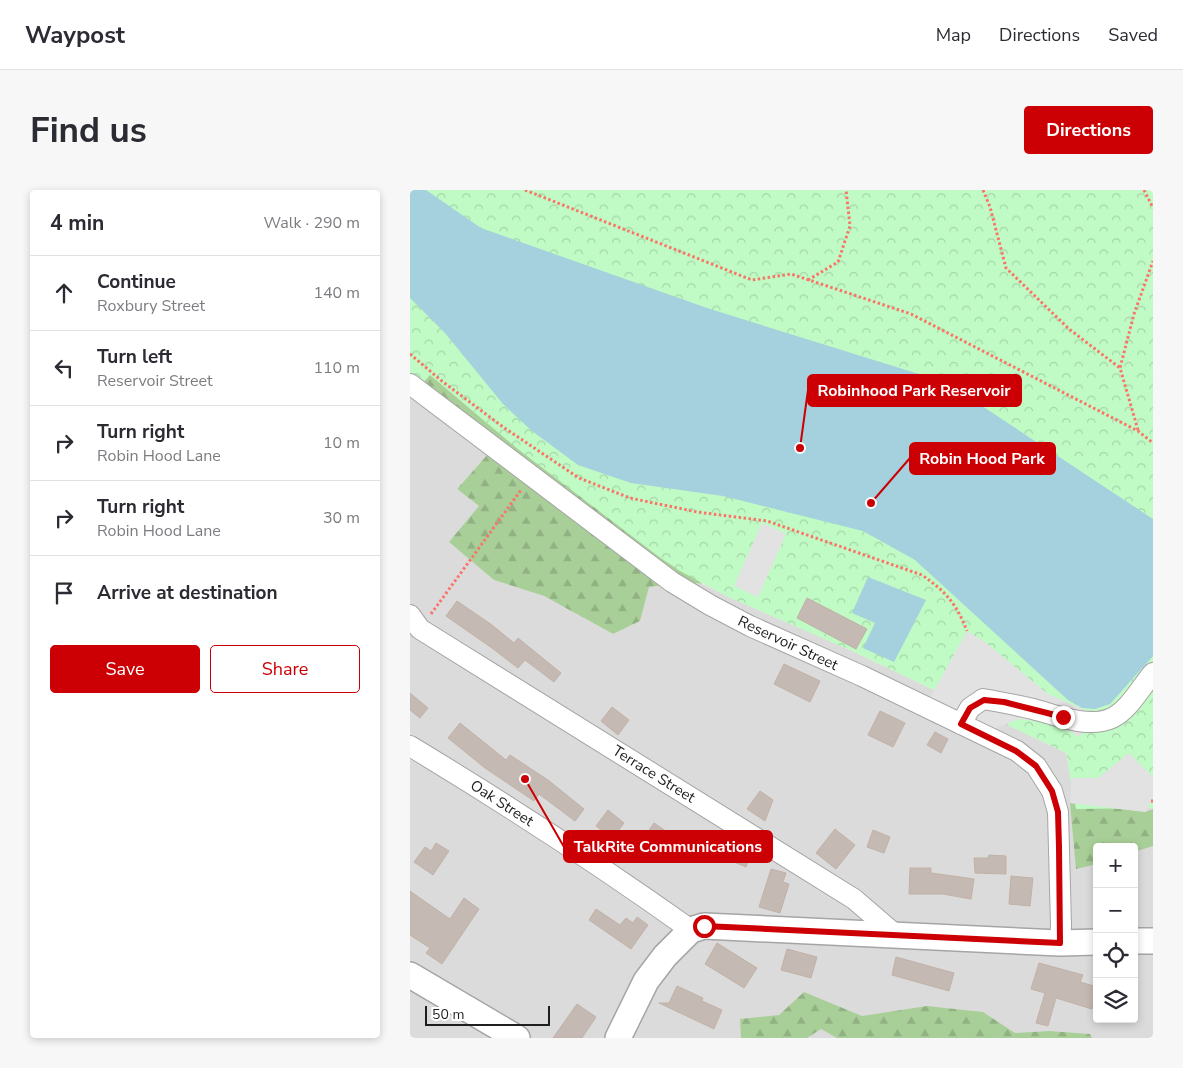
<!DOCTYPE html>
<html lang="en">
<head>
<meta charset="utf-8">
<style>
	body { margin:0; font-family:"Nunito Sans",sans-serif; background:#f7f7f7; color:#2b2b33 }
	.controls { position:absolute; right:15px; bottom:15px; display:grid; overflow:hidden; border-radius:5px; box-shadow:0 2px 8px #0003 }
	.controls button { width:45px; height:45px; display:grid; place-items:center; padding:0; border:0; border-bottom:1px solid #e1e1e2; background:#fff; color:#2b2b33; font:25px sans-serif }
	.scale { position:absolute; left:15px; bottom:12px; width:125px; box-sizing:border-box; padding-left:5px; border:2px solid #1e1e1e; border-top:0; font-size:14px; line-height:18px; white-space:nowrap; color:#1e1e1e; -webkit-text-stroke:4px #fff; paint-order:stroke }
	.stop { position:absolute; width:15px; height:15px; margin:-11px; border:4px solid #cc0004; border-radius:50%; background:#fff }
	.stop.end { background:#cc0004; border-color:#fff; box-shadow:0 1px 5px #0008 }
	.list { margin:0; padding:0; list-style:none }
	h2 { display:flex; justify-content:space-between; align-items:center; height:65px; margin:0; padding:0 20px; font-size:21px }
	h2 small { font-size:16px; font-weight:400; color:#7c7c81 }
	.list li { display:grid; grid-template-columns:32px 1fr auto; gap:15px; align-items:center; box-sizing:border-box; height:75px; padding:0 20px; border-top:1px solid #e1e1e2 }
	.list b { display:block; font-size:19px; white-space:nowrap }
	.list p { margin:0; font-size:16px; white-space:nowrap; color:#7c7c81 }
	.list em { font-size:16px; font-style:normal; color:#7c7c81 }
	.actions { display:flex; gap:10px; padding:15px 20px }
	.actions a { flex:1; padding:11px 0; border:1px solid #cc0004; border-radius:5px; text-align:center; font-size:18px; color:#cc0004 }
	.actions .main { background:#cc0004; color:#fff }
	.icon { flex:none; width:28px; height:28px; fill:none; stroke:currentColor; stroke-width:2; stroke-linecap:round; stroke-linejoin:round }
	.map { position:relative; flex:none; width:743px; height:848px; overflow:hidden; border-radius:5px }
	header { display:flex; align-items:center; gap:30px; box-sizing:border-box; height:70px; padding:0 25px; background:#fff; border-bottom:1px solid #e1e1e2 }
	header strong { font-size:24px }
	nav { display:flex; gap:28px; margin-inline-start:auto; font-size:18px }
	.intro { display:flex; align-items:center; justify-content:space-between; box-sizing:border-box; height:120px; padding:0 30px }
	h1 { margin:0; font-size:35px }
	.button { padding:12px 22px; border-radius:5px; background:#cc0004; color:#fff; font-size:18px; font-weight:700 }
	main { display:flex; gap:30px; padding:0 30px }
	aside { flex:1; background:#fff; border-radius:5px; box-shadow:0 2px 8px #0003 }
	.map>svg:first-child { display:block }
	.residential { fill:#dcdbdb }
	.forest { fill:url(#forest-firs) }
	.park { fill:url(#park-crowns) }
	.parking { fill:#e2e2e2 }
	.water { fill:#a4d1dd }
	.building { fill:#c4bab3; stroke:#c1b1a6 }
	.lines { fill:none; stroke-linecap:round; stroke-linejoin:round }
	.minor-casing { stroke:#a5a5a5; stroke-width:22 }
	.tertiary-casing { stroke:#a5a5a5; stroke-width:28 }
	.path { stroke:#fa7569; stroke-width:3; stroke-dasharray:2.5 2.5; stroke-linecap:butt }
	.minor { stroke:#fff; stroke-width:20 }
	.tertiary { stroke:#fff; stroke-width:25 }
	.route { stroke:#cc0004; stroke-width:6 }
	.labels { text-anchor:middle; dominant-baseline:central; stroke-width:5; stroke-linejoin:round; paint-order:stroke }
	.street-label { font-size:15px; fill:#1e1e1e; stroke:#fff }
	.leader { fill:none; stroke:#cc0004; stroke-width:2 }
	.callout-dot { fill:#cc0004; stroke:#fff; stroke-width:2 }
	.callout { fill:#cc0004; stroke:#cc0004; stroke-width:2 }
	.callout-label { font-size:16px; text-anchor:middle; font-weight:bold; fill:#fff }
</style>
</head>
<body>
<header>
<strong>Waypost</strong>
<nav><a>Map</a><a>Directions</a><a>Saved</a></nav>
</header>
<div class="intro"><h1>Find us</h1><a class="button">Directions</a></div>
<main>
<aside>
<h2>4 min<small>Walk · 290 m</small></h2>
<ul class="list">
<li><svg class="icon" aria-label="ahead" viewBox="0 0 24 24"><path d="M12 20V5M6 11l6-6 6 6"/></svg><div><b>Continue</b><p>Roxbury Street</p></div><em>140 m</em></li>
<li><svg class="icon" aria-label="left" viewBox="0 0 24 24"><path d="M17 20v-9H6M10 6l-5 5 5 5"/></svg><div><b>Turn left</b><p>Reservoir Street</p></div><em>110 m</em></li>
<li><svg class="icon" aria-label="right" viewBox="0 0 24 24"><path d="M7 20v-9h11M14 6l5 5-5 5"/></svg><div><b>Turn right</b><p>Robin Hood Lane</p></div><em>10 m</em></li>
<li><svg class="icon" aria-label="right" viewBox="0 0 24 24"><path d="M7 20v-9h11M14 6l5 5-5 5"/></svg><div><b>Turn right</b><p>Robin Hood Lane</p></div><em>30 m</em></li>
<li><svg class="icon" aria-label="arrive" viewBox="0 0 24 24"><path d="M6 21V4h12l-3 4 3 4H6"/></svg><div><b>Arrive at destination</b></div></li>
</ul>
<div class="actions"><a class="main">Save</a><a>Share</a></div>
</aside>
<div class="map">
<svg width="743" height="848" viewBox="0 0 743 848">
	<defs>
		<pattern id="forest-firs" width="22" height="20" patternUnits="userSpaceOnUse" patternTransform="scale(1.25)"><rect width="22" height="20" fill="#a9cf98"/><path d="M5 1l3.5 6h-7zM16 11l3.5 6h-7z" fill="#91b183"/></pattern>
		<pattern id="park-crowns" width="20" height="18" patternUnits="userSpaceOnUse" patternTransform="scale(1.25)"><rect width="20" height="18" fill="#c0fac4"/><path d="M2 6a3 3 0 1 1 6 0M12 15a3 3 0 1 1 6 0" fill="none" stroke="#a5d6a8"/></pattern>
	</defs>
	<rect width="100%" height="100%" fill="#efebe4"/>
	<g class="residential">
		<path d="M0 201 78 264 47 299 69 316 84 390 134 406 203 444 230 431 239 397 279 392 292 394 442 461 524 500 521 507 596 534 656 563 666 619 743 618V743L724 744V657H687V745L283 732 199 848H0Z"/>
		<path d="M295 743 687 760V829H724V761L743 760V848H215L250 784Z"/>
	</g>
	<g class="forest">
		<path d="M0 109 292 394 279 392 239 397 230 431 203 444 134 406 84 390 39 352 69 316 47 299 78 264 4 203Z"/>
		<path d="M660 613 736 622 743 619V656L724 662V657H687V674L666 679Z"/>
		<path d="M394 802 452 826 517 816 573 822 605 843 639 841 680 844 682 848H427L411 839 397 848H331L330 829 369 825Z"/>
	</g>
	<path class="park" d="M0 0H743V618L666 619 656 563 442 461 316 406 270 381 248 366 109 260 20 185 4 203 0 200Z"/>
	<g class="parking">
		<path d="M352 333 376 344 348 407 324 396Z"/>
		<path d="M557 441 575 452 638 504 687 525 669 547 646 533 608 529 582 540 521 506Z"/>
		<path d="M719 563 743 587V607L736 622 660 613 662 588H688Z"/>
	</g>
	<g class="water">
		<path d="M0 0H16L71 38 297 118 512 185 554 204 743 329V466L700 514 685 519 672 518 658 510 505 370 453 341 313 306 221 293 168 275 122 241 93 214 35 143 0 108Z"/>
		<path d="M458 387 516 410 484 472 453 458 465 433 442 423Z"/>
	</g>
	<g class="building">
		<path d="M397 408 457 439 446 459 387 428Z"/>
		<path d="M47 411 82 435 104 453 108 448 151 483 144 492 115 470 108 478 82 458 36 426Z"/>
		<path d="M374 474 410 491 400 512 364 494Z"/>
		<path d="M0 503 18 518 10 528 0 520Z"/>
		<path d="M202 517 219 530 208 545 191 531Z"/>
		<path d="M470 521 495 533 483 557 458 545Z"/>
		<path d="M50 533 96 570 100 565 138 590 174 619 165 631 129 604 124 611 75 578 38 548Z"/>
		<path d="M525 542 538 549 531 563 517 555Z"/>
		<path d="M350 601 363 610 355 631 337 619Z"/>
		<path d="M198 620 214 633 202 649 186 636Z"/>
		<path d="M244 633 269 650 253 672 229 655Z"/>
		<path d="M425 639 445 655 426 679 406 663Z"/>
		<path d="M463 640 480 647 474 663 457 657Z"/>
		<path d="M314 650 342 661 336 677 308 665Z"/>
		<path d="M26 653 39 661 23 685 4 672 15 657 21 661Z"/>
		<path d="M579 665 596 666V684L565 683 564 668H578Z"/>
		<path d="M500 678H521V683L564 689 561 709 533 704H499Z"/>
		<path d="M361 679 376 683 373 692 379 694 370 723 349 717Z"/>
		<path d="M601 686 623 688 620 716 599 714Z"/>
		<path d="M0 701 40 729 54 708 69 719 32 774 16 763 20 758 0 745Z"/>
		<path d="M186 719 210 735 216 728 223 733 227 727 238 735 221 759 179 730Z"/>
		<path d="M307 753 347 778 334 798 295 774Z"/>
		<path d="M377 759 407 767 401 788 371 780Z"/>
		<path d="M486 767 544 783 539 801 482 785Z"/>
		<path d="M629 773 673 785 670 792 687 797V803L682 819 646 808 638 836 626 833 635 803 621 799Z"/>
		<path d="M267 796 293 808 292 811 312 820 304 839 249 813H259Z"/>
		<path d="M167 814 186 827 172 848H143Z"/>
	</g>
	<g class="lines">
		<g class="minor-casing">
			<g id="minor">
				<path d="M0 194 262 392 300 415 340 436 452 486 607 561 626 576 642 601 648 622 651 736 650 753"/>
				<path d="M0 425 10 439 444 709 487 746"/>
				<path d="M551 534 560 518 573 509C590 512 606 515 623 519 646 525 678 539 702 528 719 520 731 497 743 483"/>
				<path d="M0 556C96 614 190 675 281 740"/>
			</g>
		</g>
		<g class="tertiary-casing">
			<g id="tertiary">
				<path d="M724 751H743"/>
				<path d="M0 785 107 848"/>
				<path d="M208 848 236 791 255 766 281 740 294 736 650 753 687 752"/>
			</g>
		</g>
		<g class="path">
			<path d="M115 0 342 90 381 84 501 124 728 241 743 253"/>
			<path d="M573 0 580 17 596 78 659 139 710 178"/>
			<path d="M734 0 743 18"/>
			<path d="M398 90 428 72 440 36 436 0"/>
			<path d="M0 164 33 192 93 237 169 288 220 308 287 322 357 331 512 385C536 402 546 413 557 441"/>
			<path d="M728 240 710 178 724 124 743 71"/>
			<path d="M21 424 111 300"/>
			<path d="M741 611H743"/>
		</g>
		<use href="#minor" class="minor"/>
		<use href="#tertiary" class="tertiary"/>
	</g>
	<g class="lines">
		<path class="route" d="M294 736 650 753 649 657 648 622 642 601 626 576 606 561 551 534 560 518 574 510 594 512 653 527"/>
	</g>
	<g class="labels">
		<g class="street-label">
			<text transform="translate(378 453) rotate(25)">Reservoir Street</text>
			<text transform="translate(244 584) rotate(32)">Terrace Street</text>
			<text transform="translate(92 613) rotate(33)">Oak Street</text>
		</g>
	</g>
	<path class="leader" d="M390 258L398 200M461 313L500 268M115 589L154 657"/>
	<g class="callout-dot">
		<circle cx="390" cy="258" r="5"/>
		<circle cx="461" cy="313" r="5"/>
		<circle cx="115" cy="589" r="5"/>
	</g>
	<g class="callout">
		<rect x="398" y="185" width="213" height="31" rx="5"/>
		<rect x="500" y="253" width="145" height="31" rx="5"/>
		<rect x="154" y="641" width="208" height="31" rx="5"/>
	</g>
	<g class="callout-label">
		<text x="504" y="206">Robinhood Park Reservoir</text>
		<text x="572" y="274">Robin Hood Park</text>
		<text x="258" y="662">TalkRite Communications</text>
	</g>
</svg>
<div class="controls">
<button>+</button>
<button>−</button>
<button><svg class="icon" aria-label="locate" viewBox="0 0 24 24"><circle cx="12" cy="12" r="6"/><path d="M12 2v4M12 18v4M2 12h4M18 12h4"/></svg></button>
<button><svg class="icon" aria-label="layers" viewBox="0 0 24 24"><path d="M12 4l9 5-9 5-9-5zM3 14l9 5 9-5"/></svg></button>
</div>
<div class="scale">50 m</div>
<div class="stop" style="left:294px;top:736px"></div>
<div class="stop end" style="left:653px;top:527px"></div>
</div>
</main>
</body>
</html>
